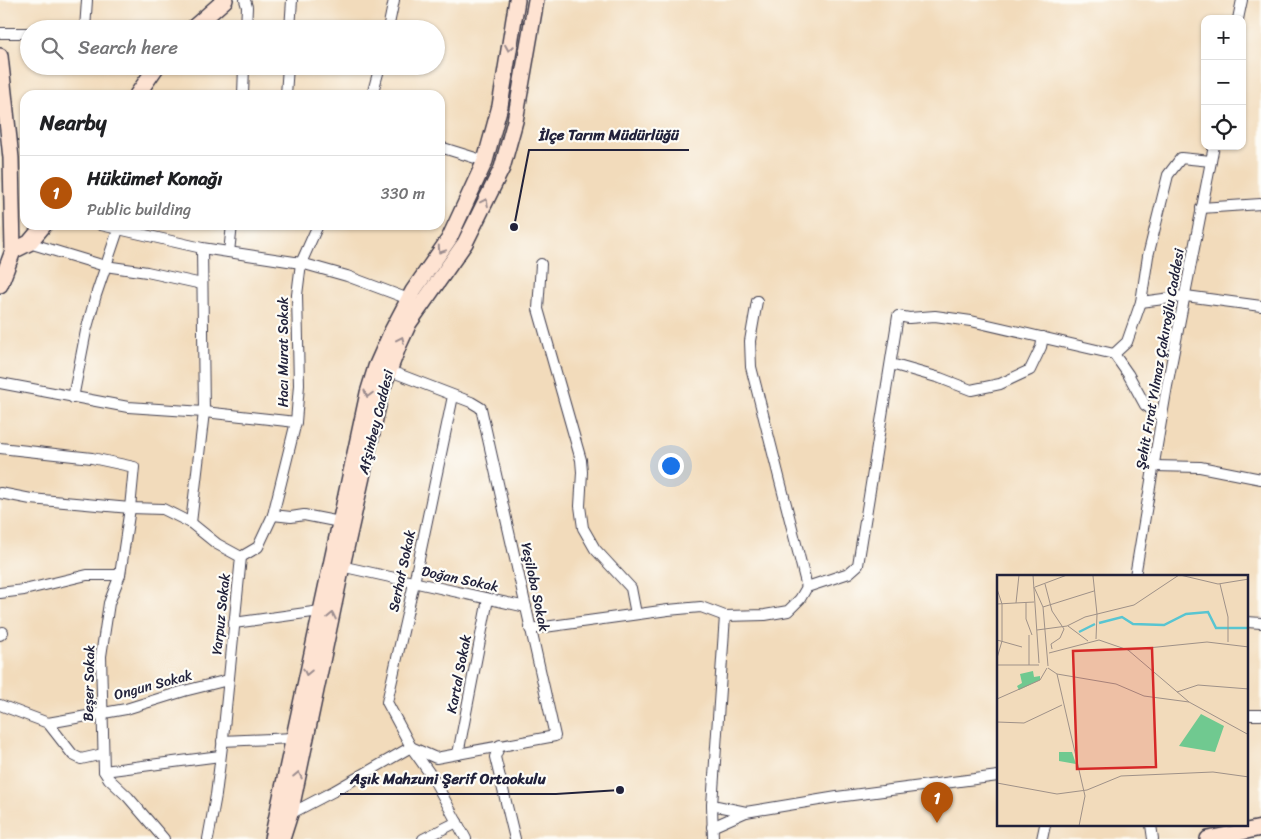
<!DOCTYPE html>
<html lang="en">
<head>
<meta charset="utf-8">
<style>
	body { margin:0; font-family:Sriracha,sans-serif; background:#f2f2f2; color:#202124 }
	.controls { position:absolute; right:15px; top:15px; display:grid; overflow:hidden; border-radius:10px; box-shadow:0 1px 4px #0004 }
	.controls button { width:45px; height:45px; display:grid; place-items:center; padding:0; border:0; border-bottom:1px solid #e0e0e0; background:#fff; color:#202124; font:25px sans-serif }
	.you { position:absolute; left:670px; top:465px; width:18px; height:18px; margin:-12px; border:4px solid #fff; border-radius:50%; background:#1a73e8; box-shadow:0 0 0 8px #1a73e833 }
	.badge { display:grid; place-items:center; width:32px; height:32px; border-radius:50%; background:#b45309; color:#fff; font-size:16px; font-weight:700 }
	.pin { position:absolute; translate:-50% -41px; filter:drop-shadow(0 1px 2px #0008) }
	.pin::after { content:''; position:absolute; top:26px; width:18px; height:15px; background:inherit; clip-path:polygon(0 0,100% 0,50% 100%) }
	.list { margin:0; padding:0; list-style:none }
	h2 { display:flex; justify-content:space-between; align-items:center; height:65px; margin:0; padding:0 20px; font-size:21px }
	h2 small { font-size:16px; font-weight:400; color:#757577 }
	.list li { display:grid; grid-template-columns:32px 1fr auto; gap:15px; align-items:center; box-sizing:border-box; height:75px; padding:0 20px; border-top:1px solid #e0e0e0 }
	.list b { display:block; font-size:19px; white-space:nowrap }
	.list p { margin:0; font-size:16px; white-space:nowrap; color:#757577 }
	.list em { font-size:16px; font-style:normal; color:#757577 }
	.icon { flex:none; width:28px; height:28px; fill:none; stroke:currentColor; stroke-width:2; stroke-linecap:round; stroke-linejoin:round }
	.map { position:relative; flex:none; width:1261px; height:839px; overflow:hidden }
	.search { position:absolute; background:#fff; box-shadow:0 1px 4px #0004; left:20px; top:20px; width:425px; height:55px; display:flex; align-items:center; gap:12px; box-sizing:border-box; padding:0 18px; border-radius:28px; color:#757577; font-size:19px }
	.panel { position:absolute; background:#fff; box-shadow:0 1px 4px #0004; left:20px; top:90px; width:425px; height:140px; border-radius:15px }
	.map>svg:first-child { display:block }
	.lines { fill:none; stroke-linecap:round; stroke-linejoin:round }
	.street-casing { stroke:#413e4e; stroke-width:12 }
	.secondary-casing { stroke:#413e4e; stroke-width:18 }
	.street { stroke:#fff; stroke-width:10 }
	.secondary { stroke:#fee3d2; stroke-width:15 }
	.oneway { stroke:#9b8c8e }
	.labels { text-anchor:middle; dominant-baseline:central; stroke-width:4.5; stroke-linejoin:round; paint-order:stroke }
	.street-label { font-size:14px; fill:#22223b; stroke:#fdfcf7 }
	.inset-river { fill:none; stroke:#59c5d1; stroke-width:2.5 }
	.inset-road { fill:none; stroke:#9f9188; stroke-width:1 }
	.view { fill:#d62828; fill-opacity:0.15; stroke:#d62828; stroke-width:2.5 }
	.inset-edge { fill:none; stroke:#22223b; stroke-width:2.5 }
	.leader { fill:none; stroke:#22223b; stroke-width:2 }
	.callout-dot { fill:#22223b; stroke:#fdfcf7; stroke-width:2 }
	.callout-label { font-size:15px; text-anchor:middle; font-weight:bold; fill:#22223b; stroke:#fdfcf7; stroke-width:4.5; stroke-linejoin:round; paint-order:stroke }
</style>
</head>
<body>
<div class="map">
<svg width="1261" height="839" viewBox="0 0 1261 839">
	<rect width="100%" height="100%" fill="#fdfcf7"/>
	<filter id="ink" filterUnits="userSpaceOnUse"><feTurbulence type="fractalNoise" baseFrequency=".02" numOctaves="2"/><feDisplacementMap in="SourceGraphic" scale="10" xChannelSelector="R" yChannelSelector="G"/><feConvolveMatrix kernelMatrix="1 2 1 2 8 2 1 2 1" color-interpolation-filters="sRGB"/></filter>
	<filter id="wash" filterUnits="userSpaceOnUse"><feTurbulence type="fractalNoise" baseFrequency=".0096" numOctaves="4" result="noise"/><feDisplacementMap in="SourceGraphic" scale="20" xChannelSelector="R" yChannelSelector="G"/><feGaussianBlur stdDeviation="1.12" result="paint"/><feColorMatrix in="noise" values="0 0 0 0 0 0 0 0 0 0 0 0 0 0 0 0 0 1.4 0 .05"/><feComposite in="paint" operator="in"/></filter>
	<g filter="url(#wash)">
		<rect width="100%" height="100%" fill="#f2dbbb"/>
	</g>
	<g filter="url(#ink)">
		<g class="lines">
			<g class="street-casing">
				<g id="street">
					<path d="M245 0 247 7 246 29"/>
					<path d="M1238 19 1242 0"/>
					<path d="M85 29 87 0"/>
					<path d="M290 29 292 0"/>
					<path d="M388 29 394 0"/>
					<path d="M0 33H29"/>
					<path d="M243 95 244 66"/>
					<path d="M286 95 288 66"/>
					<path d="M372 95 380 66"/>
					<path d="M440 147 485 161"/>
					<path d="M1201 208 1261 204"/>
					<path d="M101 225 202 248 301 263 347 276 406 298 412 292"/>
					<path d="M29 243 105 266 147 272 202 284"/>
					<path d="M229 252 232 225"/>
					<path d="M541 264 538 309 581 460 582 472 580 506 583 528 595 549 631 588 636 614"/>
					<path d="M757 301 750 341 751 367 807 587"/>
					<path d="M1141 302 1186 296 1261 306"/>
					<path d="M1114 354 1127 342 1141 302 1148 256 1168 175 1181 158 1211 161"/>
					<path d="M891 364 940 378 971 390 1000 384 1030 370 1041 347 1043 337"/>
					<path d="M385 369 471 402 481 408 555 736 436 758 411 747 387 702 414 583 453 396"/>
					<path d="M0 383 128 407 204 412 296 422"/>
					<path d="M73 398 86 331 96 295 118 230"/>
					<path d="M0 448 92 458 134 467 130 508 120 575 109 603 101 656 104 771 109 779 128 797 164 839"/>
					<path d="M1154 466 1200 467 1261 479"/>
					<path d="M0 493 31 499 130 508 163 509 191 523 217 544 241 557 223 738 216 795 208 839"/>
					<path d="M273 515 291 517 304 515 340 522"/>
					<path d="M191 523 204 412 202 248"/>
					<path d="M241 557 258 547 273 515 296 422 299 385 297 295 301 263 318 225"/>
					<path d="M336 565 526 607"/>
					<path d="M1135 576 1167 386 1214 146"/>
					<path d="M0 593 24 590 87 575H120"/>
					<path d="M1247 622 1261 623"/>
					<path d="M234 623 320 611"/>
					<path d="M530 629 668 610 701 607 725 616 765 615 788 611 800 599 807 587 849 573 858 565 898 316 909 318 935 316 971 321 1114 354 1128 374 1145 405 1162 417"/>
					<path d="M0 635 3 632"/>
					<path d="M0 705 48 723 126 709 184 691 228 680"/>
					<path d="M1247 715H1261"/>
					<path d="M48 723 73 755 81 759 103 754"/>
					<path d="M222 741 294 738"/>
					<path d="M500 745 495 757 515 839"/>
					<path d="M458 754 488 599"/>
					<path d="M104 771 220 756"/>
					<path d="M712 805 746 812"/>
					<path d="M286 813 290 814 334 791 411 747 433 778 466 839"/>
					<path d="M1151 825 1153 839"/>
					<path d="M712 827 746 812 837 797 998 776"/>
					<path d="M423 839 457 822"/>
					<path d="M713 839 712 805 725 616"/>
					<path d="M1042 839 1045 825"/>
				</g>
			</g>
			<g class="secondary-casing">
				<g id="secondary">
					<path d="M192 29 225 0"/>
					<path d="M0 56 11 158 13 251"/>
					<path d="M137 95 157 66"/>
					<path d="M0 285 13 251 29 243 44 225"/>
					<path d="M272 839 368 393 376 367 392 331 413 291 449 239 485 161 500 106 517 0"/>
					<path d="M282 839 290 814 342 566 381 392 398 347 409 323 465 243 502 168 515 121 536 0"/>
					<path d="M1208 839 1261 828"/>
				</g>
			</g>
			<use href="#street" class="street"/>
			<use href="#secondary" class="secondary"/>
		</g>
		<defs><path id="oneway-chevron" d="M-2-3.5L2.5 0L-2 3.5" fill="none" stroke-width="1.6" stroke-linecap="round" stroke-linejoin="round" transform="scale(1.25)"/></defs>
		<g class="oneway">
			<use href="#oneway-chevron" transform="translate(509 48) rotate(99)"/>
			<use href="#oneway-chevron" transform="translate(485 202) rotate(-64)"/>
			<use href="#oneway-chevron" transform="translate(441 250) rotate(124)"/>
			<use href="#oneway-chevron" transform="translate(401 340) rotate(-65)"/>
			<use href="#oneway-chevron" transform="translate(368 394) rotate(105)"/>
			<use href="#oneway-chevron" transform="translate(332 616) rotate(-78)"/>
			<use href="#oneway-chevron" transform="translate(307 672) rotate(102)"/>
			<use href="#oneway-chevron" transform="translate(298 775) rotate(-78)"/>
		</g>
	</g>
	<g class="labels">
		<g class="street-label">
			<text transform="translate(283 352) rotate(-90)">Hacı Murat Sokak</text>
			<text transform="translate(1160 359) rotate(-80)">Şehit Fırat Yılmaz Çakıroğlu Caddesi</text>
			<text transform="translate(376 422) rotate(-76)">Afşinbey Caddesi</text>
			<text transform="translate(402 571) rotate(-78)">Serhat Sokak</text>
			<text transform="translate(460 579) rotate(12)">Doğan Sokak</text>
			<text transform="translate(535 587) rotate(78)">Yeşiloba Sokak</text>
			<text transform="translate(221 614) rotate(-84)">Yarpuz Sokak</text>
			<text transform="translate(459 674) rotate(-79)">Kartal Sokak</text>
			<text transform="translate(89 683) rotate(-89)">Beşer Sokak</text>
			<text transform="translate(153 685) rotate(-15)">Ongun Sokak</text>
		</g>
	</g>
	<g transform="translate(997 575)">
		<rect width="251" height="251" fill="#f2dbbb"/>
		<path d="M36 96 37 102 43 101V105L22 115 20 111 25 108 23 99ZM204 139 227 151 218 177 182 171ZM62 177H75L79 189 62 186Z" fill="#70c990"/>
		<path class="inset-river" d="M102 48 125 42 136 49 167 50 189 39 211 37 219 53H252M82 57 98 49"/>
		<path class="inset-road" d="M36 0 42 88M183 0 221 9 252 4M96 1 100 39 99 64M48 9 55 36 67 54 63 63 54 69 55 74M223 9 231 42V67M37 12 46 32 51 91M38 12 70 0M0 14 5 29V66L0 83M29 27V44L35 60M19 28 22 0M0 29 37 27M46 32 97 16M71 51 91 66M40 55 70 51 88 42 137 30 182 0M32 60V90M0 65 25 72M131 75 210 67 252 72M52 78 102 65 131 75 192 127M1 90H42M51 93 60 99 119 109 147 121 192 127 252 160M60 99 88 221 82 251M180 117 201 110 252 114M0 124 43 105 50 93M0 147 27 148 65 130M0 208 60 219 90 215 124 201 216 197 252 202"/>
		<path class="view" d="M155 73 159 192 80 194 76 76Z"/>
		<rect width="251" height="251" class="inset-edge"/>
	</g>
	<path class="leader" d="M514 227L529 150H689M620 790L556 794H340"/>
	<g class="callout-dot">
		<circle cx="514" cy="227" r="5"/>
		<circle cx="620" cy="790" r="5"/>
	</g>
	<g class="callout-label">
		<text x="609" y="140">İlçe Tarım Müdürlüğü</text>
		<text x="448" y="784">Aşık Mahzuni Şerif Ortaokulu</text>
	</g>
</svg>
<div class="controls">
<button>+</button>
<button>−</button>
<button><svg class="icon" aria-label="locate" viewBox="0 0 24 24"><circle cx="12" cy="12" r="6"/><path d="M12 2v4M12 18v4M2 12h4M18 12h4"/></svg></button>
</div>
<div class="you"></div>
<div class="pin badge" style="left:937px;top:823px">1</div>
<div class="search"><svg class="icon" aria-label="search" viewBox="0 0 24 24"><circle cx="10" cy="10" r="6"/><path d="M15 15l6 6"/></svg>Search here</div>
<section class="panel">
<h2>Nearby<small></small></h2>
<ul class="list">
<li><span class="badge">1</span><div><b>Hükümet Konağı</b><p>Public building</p></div><em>330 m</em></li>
</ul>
</section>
</div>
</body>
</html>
